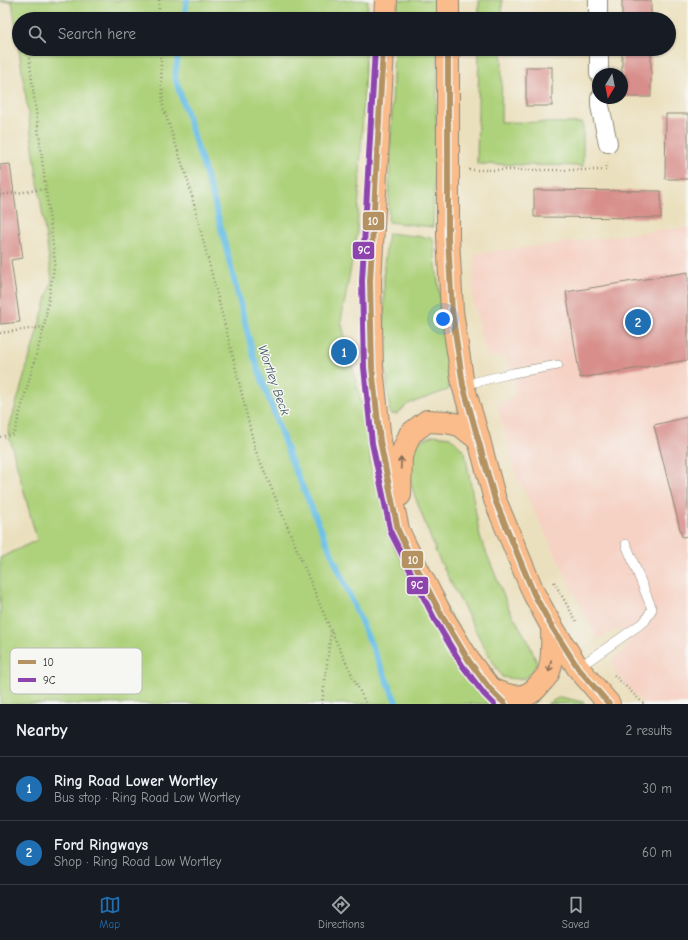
<!DOCTYPE html>
<html lang="en">
<head>
<meta charset="utf-8">
<style>
	body { margin:0; font-family:"Comic Neue",sans-serif; background:#242831; color:#f1f3f6 }
	.compass { position:absolute; left:592px; top:68px; width:36px; height:36px; border-radius:50%; background:#171b24; box-shadow:0 1px 3px #0004; rotate:190deg }
	.you { position:absolute; left:443px; top:319px; width:14px; height:14px; margin:-10px; border:3px solid #fff; border-radius:50%; background:#1a73e8; box-shadow:0 0 0 6px #1a73e833 }
	.badge { display:grid; place-items:center; width:26px; height:26px; border-radius:50%; background:#1f6fb2; color:#fff; font-size:13px; font-weight:700 }
	.pin { position:absolute; translate:-50% -50%; border:2px solid #fff; box-shadow:0 1px 4px #0006 }
	.list { margin:0; padding:0; list-style:none }
	h2 { display:flex; justify-content:space-between; align-items:center; height:52px; margin:0; padding:0 16px; font-size:17px }
	h2 small { font-size:13px; font-weight:400; color:#9ea1a6 }
	.list li { display:grid; grid-template-columns:26px 1fr auto; gap:12px; align-items:center; box-sizing:border-box; height:64px; padding:0 16px; border-top:1px solid #363941 }
	.list b { display:block; font-size:15px; white-space:nowrap }
	.list p { margin:0; font-size:13px; white-space:nowrap; color:#9ea1a6 }
	.list em { font-size:13px; font-style:normal; color:#9ea1a6 }
	.icon { flex:none; width:22px; height:22px; fill:none; stroke:currentColor; stroke-width:2; stroke-linecap:round; stroke-linejoin:round }
	.map { position:relative; flex:none; width:688px; height:704px; overflow:hidden }
	.search { position:absolute; background:#171b24; box-shadow:0 1px 3px #0004; left:12px; right:12px; top:12px; height:44px; display:flex; align-items:center; gap:10px; box-sizing:border-box; padding:0 14px; border-radius:22px; color:#9ea1a6; font-size:15px }
	.sheet { height:180px; background:#171b24 }
	nav { display:flex; justify-content:space-around; align-items:center; box-sizing:border-box; height:56px; border-top:1px solid #363941; background:#171b24; font-size:11px; color:#9ea1a6 }
	nav a { display:grid; justify-items:center; gap:2px }
	nav .on { color:#1f6fb2 }
	.map>svg:first-child { display:block }
	.built { fill:#f6d2c4 }
	.green { fill:#aed27c; stroke:#6c7e54 }
	.lines { fill:none; stroke-linecap:round; stroke-linejoin:round }
	.stream { stroke:#69bfe6; stroke-width:6 }
	.building { fill:#d88f8b }
	.service-casing { stroke:#8b8674; stroke-width:10 }
	.minor-casing { stroke:#8b8674; stroke-width:20 }
	.trunk-casing { stroke:#8b8674; stroke-width:24 }
	.path { stroke:#8b8674; stroke-width:2.5; stroke-dasharray:1 3; stroke-linecap:butt }
	.service { stroke:#fff; stroke-width:9 }
	.minor { stroke:#fff; stroke-width:18 }
	.trunk { stroke:#f9bc8a; stroke-width:22 }
	.bus-1-casing { stroke:#f6f6f2; stroke-width:9 }
	.bus-2-casing { stroke:#f6f6f2; stroke-width:9 }
	.bus-1 { stroke:#b49262; stroke-width:6 }
	.bus-2 { stroke:#8e44ad; stroke-width:6 }
	.oneway { stroke:#886c56 }
	.labels { text-anchor:middle; dominant-baseline:central; stroke-width:3; stroke-linejoin:round; paint-order:stroke }
	.water-label { font-size:13px; font-style:italic; fill:#3e5763; stroke:#f6f6f2 }
	.key { fill:#f6f6f2; stroke:#b9b9b6; stroke-width:1 }
	.key-label { font-size:11px; fill:#2b2b2b }
	.line-badge { stroke:#f6f6f2; stroke-width:1.5 }
	.badge-label { font-size:11px; text-anchor:middle; font-weight:bold; fill:#fff }
</style>
</head>
<body>
<div class="map">
<svg width="688" height="704" viewBox="0 0 688 704">
	<rect width="100%" height="100%" fill="#f6f6f2"/>
	<filter id="ink" filterUnits="userSpaceOnUse"><feTurbulence type="fractalNoise" baseFrequency=".025" numOctaves="2"/><feDisplacementMap in="SourceGraphic" scale="8" xChannelSelector="R" yChannelSelector="G"/><feConvolveMatrix kernelMatrix="1 2 1 2 8 2 1 2 1" color-interpolation-filters="sRGB"/></filter>
	<filter id="wash" filterUnits="userSpaceOnUse"><feTurbulence type="fractalNoise" baseFrequency=".012" numOctaves="4" result="noise"/><feDisplacementMap in="SourceGraphic" scale="16" xChannelSelector="R" yChannelSelector="G"/><feGaussianBlur stdDeviation="0.9" result="paint"/><feColorMatrix in="noise" values="0 0 0 0 0 0 0 0 0 0 0 0 0 0 0 0 0 1.4 0 .05"/><feComposite in="paint" operator="in"/></filter>
	<g filter="url(#wash)">
		<rect width="100%" height="100%" fill="#ebe0be"/>
		<path class="built" d="M688 227V704H643L615 673 613 660 628 646 619 628 597 639 516 474 497 404 514 397 513 373 504 356 487 358 473 301 475 254Z"/>
		<g class="green">
			<path d="M0 0H368L367 19H19V49H366L357 234 341 321 366 422 372 478 398 530 505 704H0V558L37 540 8 432 52 280 12 1 0 2Z"/>
			<path d="M396 0H439L438 19H395Z"/>
			<rect x="479" y="0" width="23" height="19"/>
			<path d="M394 49H438L433 227 388 222Z"/>
			<path d="M479 49H502L501 122 583 123V166L477 164Z"/>
			<path d="M388 233 433 238 449 377 448 390 408 404 397 414H390L384 347V265Z"/>
			<path d="M434 435 450 437 465 452 480 537 509 609 528 641 537 663C528 682 520 680 502 677L483 645 437 555 413 491 409 476 410 454 419 441Z"/>
			<path d="M560 697 583 702 585 704H547Z"/>
		</g>
		<g class="lines">
			<g class="stream">
				<path d="M184 19 187 0"/>
				<path d="M179 49 175 77 213 197 253 354 290 458 397 704"/>
			</g>
		</g>
		<g id="blocks">
			<g class="building">
				<rect x="622" y="0" width="29" height="19"/>
				<rect x="622" y="49" width="29" height="48"/>
				<rect x="526" y="67" width="26" height="39"/>
				<path d="M666 114H688V179H665Z"/>
				<path d="M10 164 23 258 11 260 20 322 0 324V165Z"/>
				<path d="M534 190 661 191V218L534 217Z"/>
				<path d="M688 272V360L580 378 566 292Z"/>
				<path d="M688 417V536L682 537 654 425Z"/>
			</g>
		</g>
	</g>
	<g filter="url(#ink)">
		<use href="#blocks" fill-opacity="0" stroke="#8b8674" stroke-width="1"/>
		<g class="lines">
			<g class="service-casing">
				<g id="service">
					<path d="M463 385 513 373 558 365"/>
					<path d="M578 668 645 621 652 609 626 544"/>
				</g>
			</g>
			<g class="minor-casing">
				<g id="minor">
					<path d="M598 0V19"/>
					<path d="M599 49V74"/>
					<path d="M600 98V106L608 143"/>
				</g>
			</g>
			<g class="trunk-casing">
				<g id="trunk">
					<path d="M385 19 386 0"/>
					<path d="M448 19V0"/>
					<path d="M383 49 370 281 372 367 380 441 398 530 406 547 442 616 469 661 490 689 505 704"/>
					<path d="M448 49V238L452 311 463 385 479 440 495 500 534 594 552 627 578 668 609 704"/>
					<path d="M400 495 401 456 410 434 427 421 446 422 460 425 479 440"/>
					<path d="M490 689C508 696 524 703 538 686 541 682 546 678 548 674 554 660 552 641 552 627"/>
				</g>
			</g>
			<g class="path">
				<path d="M159 0V19"/>
				<path d="M160 49 163 107 188 181 231 349 255 449 331 631 366 704"/>
				<path d="M469 170H606L607 162"/>
				<path d="M0 195 46 189"/>
				<path d="M0 333 44 327"/>
				<path d="M0 437 14 434 44 327 55 261 28 49"/>
				<path d="M554 582 576 621"/>
				<path d="M614 675 644 704"/>
				<path d="M322 704 331 631"/>
			</g>
			<use href="#service" class="service"/>
			<use href="#minor" class="minor"/>
			<use href="#trunk" class="trunk"/>
			<g class="bus-1-casing">
				<g id="bus-1">
					<path d="M383 49 370 281 372 367 380 441 398 530 406 547 442 616 469 661 490 689 505 704"/>
					<path d="M448 49V238L452 311 463 385 495 500 534 594 552 627 578 668 609 704"/>
				</g>
			</g>
			<g class="bus-2-casing">
				<path id="bus-2" d="M375 49 362 281 364 367 372 443 391 533 435 620 462 665 484 694 494 704"/>
			</g>
			<use href="#bus-1" class="bus-1"/>
			<use href="#bus-2" class="bus-2"/>
		</g>
		<defs><path id="oneway-shaft" d="M-6 0H5M1.5-3L5.5 0L1.5 3" fill="none" stroke-width="1.6" stroke-linecap="round" stroke-linejoin="round"/></defs>
		<g class="oneway">
			<use href="#oneway-shaft" transform="translate(401 463) rotate(-88)"/>
			<use href="#oneway-shaft" transform="translate(550 666) rotate(101)"/>
		</g>
	</g>
	<g class="labels">
		<g class="water-label">
			<text transform="translate(274 380) rotate(71)">Wortley Beck</text>
		</g>
	</g>
	<rect x="10" y="648" width="132" height="46" rx="6" class="key"/>
	<rect x="18" y="660" width="18" height="4" fill="#b49262"/>
	<rect x="18" y="678" width="18" height="4" fill="#8e44ad"/>
	<g class="key-label">
		<text x="43" y="666">10</text>
		<text x="43" y="684">9C</text>
	</g>
	<g class="line-badge">
		<rect x="362" y="211" width="23" height="20" rx="4" fill="#b49262"/>
		<rect x="352" y="241" width="23" height="19" rx="4" fill="#8e44ad"/>
		<rect x="401" y="550" width="23" height="19" rx="4" fill="#b49262"/>
		<rect x="406" y="576" width="23" height="19" rx="4" fill="#8e44ad"/>
	</g>
	<g class="badge-label">
		<text x="373" y="225">10</text>
		<text x="364" y="254">9C</text>
		<text x="413" y="564">10</text>
		<text x="417" y="589">9C</text>
	</g>
</svg>
<svg class="compass" viewBox="-18 -18 36 36"><path d="M0-13l5 13h-10z" fill="#e53935"/><path d="M0 13l5-13h-10z" fill="#9ea1a6"/></svg>
<div class="you"></div>
<div class="pin badge" style="left:344px;top:352px">1</div>
<div class="pin badge" style="left:638px;top:322px">2</div>
<div class="search"><svg class="icon" aria-label="search" viewBox="0 0 24 24"><circle cx="10" cy="10" r="6"/><path d="M15 15l6 6"/></svg>Search here</div>
</div>
<section class="sheet">
<h2>Nearby<small>2 results</small></h2>
<ul class="list">
<li><span class="badge">1</span><div><b>Ring Road Lower Wortley</b><p>Bus stop · Ring Road Low Wortley</p></div><em>30 m</em></li>
<li><span class="badge">2</span><div><b>Ford Ringways</b><p>Shop · Ring Road Low Wortley</p></div><em>60 m</em></li>
</ul>
</section>
<nav>
<a class="on"><svg class="icon" aria-label="map" viewBox="0 0 24 24"><path d="M3 6l6-2 6 2 6-2v14l-6 2-6-2-6 2zM9 4v14M15 6v14"/></svg>Map</a>
<a><svg class="icon" aria-label="directions" viewBox="0 0 24 24"><path d="M12 3l9 9-9 9-9-9zM9 14v-3h6M13 9l2 2-2 2"/></svg>Directions</a>
<a><svg class="icon" aria-label="saved" viewBox="0 0 24 24"><path d="M7 4h10v16l-5-4-5 4z"/></svg>Saved</a>
</nav>
</body>
</html>
